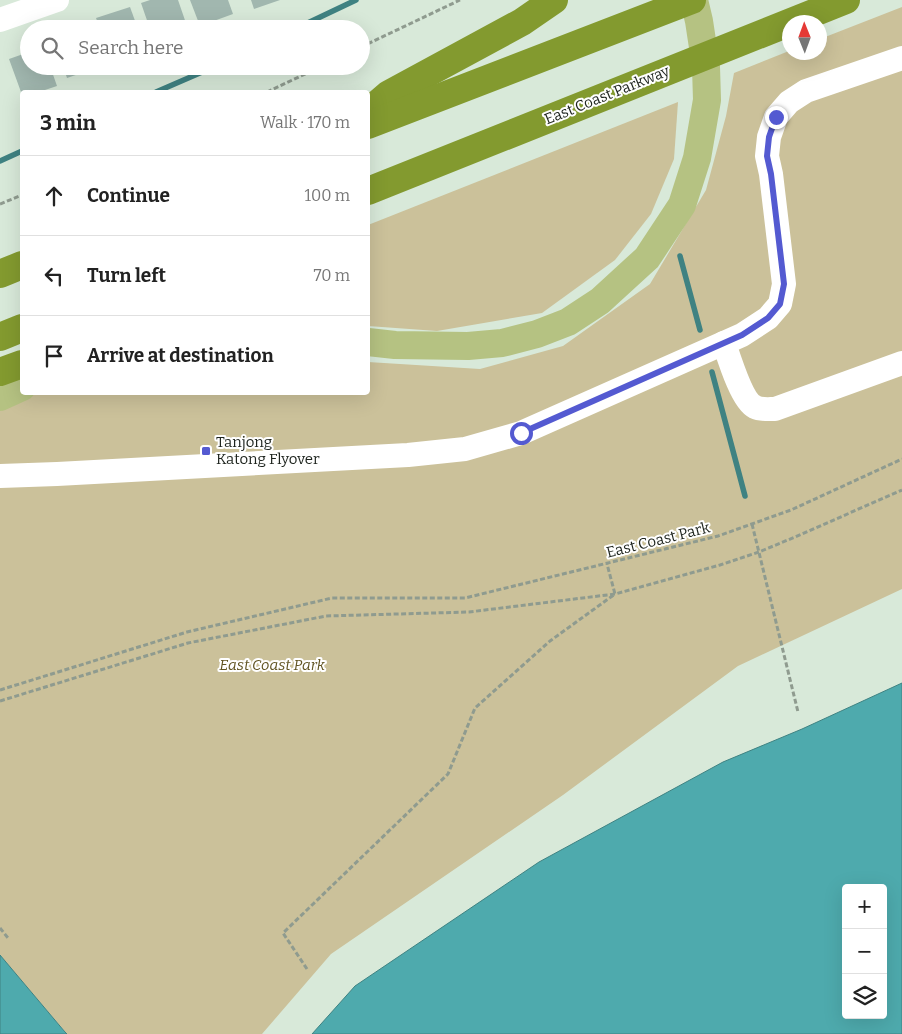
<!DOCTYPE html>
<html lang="en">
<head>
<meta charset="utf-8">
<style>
	body { margin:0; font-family:Bitter,serif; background:#f6f6f6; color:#222 }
	.controls { position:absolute; right:15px; bottom:15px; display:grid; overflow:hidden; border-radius:5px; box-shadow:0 5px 20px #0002 }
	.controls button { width:45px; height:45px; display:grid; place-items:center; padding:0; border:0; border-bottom:1px solid #e0e0e0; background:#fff; color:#222; font:25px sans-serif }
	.compass { position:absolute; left:782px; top:15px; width:45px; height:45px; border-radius:50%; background:#fff; box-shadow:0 5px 20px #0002; rotate:359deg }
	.stop { position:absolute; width:15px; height:15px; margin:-11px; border:4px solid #545ad1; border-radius:50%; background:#fff }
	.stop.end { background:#545ad1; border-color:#fff; box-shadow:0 1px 5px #0008 }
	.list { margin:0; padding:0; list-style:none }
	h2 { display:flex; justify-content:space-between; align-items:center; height:65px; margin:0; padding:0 20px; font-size:21px }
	h2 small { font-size:16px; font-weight:400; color:#767676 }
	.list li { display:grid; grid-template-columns:32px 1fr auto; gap:15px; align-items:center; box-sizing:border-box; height:80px; padding:0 20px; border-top:1px solid #e0e0e0 }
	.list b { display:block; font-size:19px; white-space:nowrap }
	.list em { font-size:16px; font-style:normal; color:#767676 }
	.icon { flex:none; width:28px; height:28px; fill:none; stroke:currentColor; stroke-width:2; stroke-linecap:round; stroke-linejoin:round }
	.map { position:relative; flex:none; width:902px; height:1034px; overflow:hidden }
	.search { position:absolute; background:#fff; box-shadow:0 5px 20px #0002; left:20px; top:20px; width:350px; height:55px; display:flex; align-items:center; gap:12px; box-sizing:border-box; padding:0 18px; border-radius:28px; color:#767676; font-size:19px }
	.panel { position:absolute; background:#fff; box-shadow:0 5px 20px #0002; left:20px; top:90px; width:350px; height:305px; border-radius:5px }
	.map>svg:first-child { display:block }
	.green { fill:#cbc19a }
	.water { fill:#4eaaad; stroke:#3f8282; fill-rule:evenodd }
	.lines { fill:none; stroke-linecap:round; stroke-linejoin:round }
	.stream { stroke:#3f8282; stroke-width:5.5 }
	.building { fill:#a1b7af }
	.path { stroke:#8f9b8f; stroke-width:3; stroke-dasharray:5 2.5; stroke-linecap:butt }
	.minor { stroke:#fff; stroke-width:24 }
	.major { stroke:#b5c282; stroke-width:28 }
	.highway { stroke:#839a2f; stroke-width:28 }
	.route { stroke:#545ad1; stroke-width:6 }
	.poi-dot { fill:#545ad1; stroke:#fff; stroke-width:2 }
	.labels { text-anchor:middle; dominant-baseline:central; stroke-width:4; stroke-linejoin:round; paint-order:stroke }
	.street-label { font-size:15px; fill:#1d231d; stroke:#fff }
	.poi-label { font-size:15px; fill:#1d231d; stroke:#fff; text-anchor:start }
	.park-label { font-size:15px; font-style:italic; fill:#615422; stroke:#fff }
</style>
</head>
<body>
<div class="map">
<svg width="902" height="1034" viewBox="0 0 902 1034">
	<rect width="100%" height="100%" fill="#d8e9d9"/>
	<g class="green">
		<path d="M902 7V589L738 666 563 795 331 954 262 1034H67L0 955V390L22 392H368V362L480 369 563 346 650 284 706 190 726 116 734 73 789 51 790 52H820V39Z"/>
		<path d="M678 102 674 159 651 214 615 260 542 313 437 331 368 326V225Z"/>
	</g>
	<g class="water">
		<path d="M902 683V1034H312L355 986 539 862 723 762 802 729ZM846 888H883V1015H846Z"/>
		<path d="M0 955 65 1032 67 1034H0Z"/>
	</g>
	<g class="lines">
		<g class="stream">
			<path d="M295 29 356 0"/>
			<path d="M156 92 216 66"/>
			<path d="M0 161 22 151"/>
			<path d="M680 256 700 330"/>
			<path d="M712 372 745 496"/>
		</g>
	</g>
	<g class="building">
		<path d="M150 0H178L188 29H150L141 3Z"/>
		<path d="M190 0H228L233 14 200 26Z"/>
		<path d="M251 0H280L254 9Z"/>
		<path d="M130 7 138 29H100L96 18Z"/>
		<path d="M29 52V66H50L57 86 39 92H21L9 59Z"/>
		<path d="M63 66H99V67L67 78Z"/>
	</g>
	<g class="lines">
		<g class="path">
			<path d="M361 47 460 0"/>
			<path d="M267 92 322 66"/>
			<path d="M0 204 22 195"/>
			<path d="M752 524 798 712"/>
			<path d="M0 690 187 632 332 598H465L718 536 791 510 902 459"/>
			<path d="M0 701 188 643 326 616 469 612 615 594 720 565 759 552 795 537 902 490"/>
			<path d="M0 928 8 938"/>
			<path d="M307 969 283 933 448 774 475 708 550 641 615 594 607 564"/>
		</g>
		<g class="minor">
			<path d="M0 20 57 0"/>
			<path d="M724 343C729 358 742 401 755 407 761 410 768 409 775 409L902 363"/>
			<path d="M0 476 57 474 408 455 465 449 521 433 742 335 768 318 780 304 784 284 771 174 767 156 769 137 776 117 789 102 806 91 902 58"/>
		</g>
		<g class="major">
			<path d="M368 342 395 345 468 346 502 343 537 334 568 322 600 301 647 258 682 205 697 158 707 100 706 67 699 21 694 0"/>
			<path d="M0 397 22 387"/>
		</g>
		<g class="highway">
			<path d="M368 112 389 94 522 22 554 0"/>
			<path d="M368 125 692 0"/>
			<path d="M368 191 846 0"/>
			<path d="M0 274 22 265"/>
			<path d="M0 337 22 328"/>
			<path d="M0 372 22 364"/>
		</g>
	</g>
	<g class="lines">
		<path class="route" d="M521 433 742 335 768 318 780 304 784 284 771 174 767 156 769 137 776 117"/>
	</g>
	<rect class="poi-dot" x="201" y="446" width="10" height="10" rx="2.5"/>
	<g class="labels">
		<g class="street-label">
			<text transform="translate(607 95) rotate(-22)">East Coast Parkway</text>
			<text transform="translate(658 540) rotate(-14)">East Coast Park</text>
		</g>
		<g class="poi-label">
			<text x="216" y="442">Tanjong<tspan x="216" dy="17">Katong Flyover</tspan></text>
		</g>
		<g class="park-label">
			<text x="272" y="665">East Coast Park</text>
		</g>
	</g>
</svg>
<div class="controls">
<button>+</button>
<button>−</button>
<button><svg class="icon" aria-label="layers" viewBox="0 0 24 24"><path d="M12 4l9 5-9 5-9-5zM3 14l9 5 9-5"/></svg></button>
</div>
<svg class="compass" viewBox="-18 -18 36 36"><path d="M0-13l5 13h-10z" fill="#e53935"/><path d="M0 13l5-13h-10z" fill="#767676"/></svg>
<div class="stop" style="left:521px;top:433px"></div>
<div class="stop end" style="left:776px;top:117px"></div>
<div class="search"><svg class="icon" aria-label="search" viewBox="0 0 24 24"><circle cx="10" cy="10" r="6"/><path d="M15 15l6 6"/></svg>Search here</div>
<section class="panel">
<h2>3 min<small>Walk · 170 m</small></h2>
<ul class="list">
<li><svg class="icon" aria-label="ahead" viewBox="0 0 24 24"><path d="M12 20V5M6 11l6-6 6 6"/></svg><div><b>Continue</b></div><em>100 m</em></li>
<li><svg class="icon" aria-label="left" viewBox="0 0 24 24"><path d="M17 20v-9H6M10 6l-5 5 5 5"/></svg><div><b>Turn left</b></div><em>70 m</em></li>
<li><svg class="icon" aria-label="arrive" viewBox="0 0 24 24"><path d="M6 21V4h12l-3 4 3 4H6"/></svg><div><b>Arrive at destination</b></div></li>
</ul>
</section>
</div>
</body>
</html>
